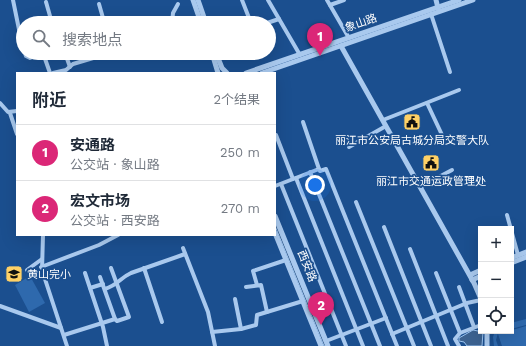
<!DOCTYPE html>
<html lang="zh">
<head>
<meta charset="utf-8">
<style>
	body { margin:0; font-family:"Work Sans","Noto Sans SC",sans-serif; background:#f6f6f7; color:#1f2937 }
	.controls { position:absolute; right:12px; bottom:12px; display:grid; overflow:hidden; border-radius:0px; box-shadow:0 4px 16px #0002 }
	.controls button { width:36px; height:36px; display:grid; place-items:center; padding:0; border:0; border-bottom:1px solid #e0e1e3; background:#fff; color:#1f2937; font:20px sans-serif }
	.you { position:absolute; left:315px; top:185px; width:14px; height:14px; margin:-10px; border:3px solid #fff; border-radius:50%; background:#1a73e8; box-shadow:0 0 0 6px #1a73e833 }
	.badge { display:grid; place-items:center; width:26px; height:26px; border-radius:50%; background:#db2777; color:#fff; font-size:13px; font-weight:700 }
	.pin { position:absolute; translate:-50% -33px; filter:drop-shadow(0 1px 2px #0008) }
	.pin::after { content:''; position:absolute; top:21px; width:14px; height:12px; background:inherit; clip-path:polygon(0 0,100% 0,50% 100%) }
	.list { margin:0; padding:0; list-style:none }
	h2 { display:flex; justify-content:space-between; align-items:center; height:52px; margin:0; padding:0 16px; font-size:17px }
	h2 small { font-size:13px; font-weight:400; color:#747a83 }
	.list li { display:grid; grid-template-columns:26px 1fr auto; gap:12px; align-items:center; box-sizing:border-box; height:56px; padding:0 16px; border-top:1px solid #e0e1e3 }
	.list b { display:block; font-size:15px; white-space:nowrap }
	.list p { margin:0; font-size:13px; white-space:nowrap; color:#747a83 }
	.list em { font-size:13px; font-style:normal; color:#747a83 }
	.icon { flex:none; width:22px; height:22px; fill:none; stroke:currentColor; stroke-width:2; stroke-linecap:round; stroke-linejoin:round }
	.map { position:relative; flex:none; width:526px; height:346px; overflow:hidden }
	.search { position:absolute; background:#fff; box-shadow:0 4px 16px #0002; left:16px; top:16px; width:260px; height:44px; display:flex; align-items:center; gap:10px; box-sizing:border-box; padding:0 14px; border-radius:22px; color:#747a83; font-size:15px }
	.panel { position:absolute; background:#fff; box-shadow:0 4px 16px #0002; left:16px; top:72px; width:260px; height:164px; border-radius:0px }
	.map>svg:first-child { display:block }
	.grass { fill:#2e69ad }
	.water { fill:#3c6290; stroke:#9cc4f0 }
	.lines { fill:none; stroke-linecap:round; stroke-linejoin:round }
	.minor { stroke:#a9c9ee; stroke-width:4 }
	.tertiary { stroke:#a9c9ee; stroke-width:5 }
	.labels { text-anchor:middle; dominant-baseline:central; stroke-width:3.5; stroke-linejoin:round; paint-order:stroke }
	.street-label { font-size:11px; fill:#fff; stroke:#1b4f8f }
	.poi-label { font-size:11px; fill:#fff; stroke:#1b4f8f }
</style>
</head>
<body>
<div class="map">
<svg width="526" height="346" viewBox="0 0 526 346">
	<rect width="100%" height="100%" fill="#1b4f8f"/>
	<g class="grass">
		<path d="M30 276 45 303 29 312 15 285Z"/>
		<path d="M526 319V325L511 329V323Z"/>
		<path d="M526 326V346H502L498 334Z"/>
		<path d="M495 331H506L498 333 496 340 498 346H494L493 337Z"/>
	</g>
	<g class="water">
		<path d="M275 221 326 346H324L275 226Z"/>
		<path d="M473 330 483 332 482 346H467L464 342 459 341V338Z"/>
	</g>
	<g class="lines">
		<g class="minor">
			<path d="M13 0 23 49"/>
			<path d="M242 0 251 23"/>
			<path d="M268 0 300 55"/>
			<path d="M327 0 349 38"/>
			<path d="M46 2 52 23"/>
			<path d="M99 4 103 18 107 23"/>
			<path d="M330 5 344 0"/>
			<path d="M431 14 450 72"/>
			<path d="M172 23 173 13 178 4"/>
			<path d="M267 23 279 19"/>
			<path d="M25 53 26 56 30 58 43 53 50 73"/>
			<path d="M65 53 70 67"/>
			<path d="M53 73 66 70 73 64 110 53"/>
			<path d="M0 103 8 112 17 111"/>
			<path d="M427 103 443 137"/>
			<path d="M10 113 17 134"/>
			<path d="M383 120 459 90"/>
			<path d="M303 122 319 169"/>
			<path d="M276 135 293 179"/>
			<path d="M349 147 386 126"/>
			<path d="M310 172 380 346"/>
			<path d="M296 178 363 346"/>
			<path d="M281 184 346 346"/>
			<path d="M275 186 319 169 320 171 326 169 397 346"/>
			<path d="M420 187 452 170"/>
			<path d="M356 202 414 346"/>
			<path d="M507 215 518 255"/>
			<path d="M384 227 431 346"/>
			<path d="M43 235 42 270 67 346"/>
			<path d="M183 248 208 312 215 346"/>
			<path d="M410 249 448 346"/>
			<path d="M41 267 99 245 118 235"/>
			<path d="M111 268 129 317 117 321 115 319"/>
			<path d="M144 268 162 322"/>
			<path d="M27 270 42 259"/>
			<path d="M85 273 103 327 107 346"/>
			<path d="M436 273 460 333"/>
			<path d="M257 285 253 271 286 260"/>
			<path d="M246 287 261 285 267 312"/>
			<path d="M459 287 474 327"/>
			<path d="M90 288 103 284"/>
			<path d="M105 289C118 285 120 278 131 273L185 254"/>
			<path d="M235 299 241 329"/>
			<path d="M0 306 61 328"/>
			<path d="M212 332 241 329 256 325 257 315 303 301"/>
			<path d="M392 334 467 303 481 300"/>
			<path d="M64 335 115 319 100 277"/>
			<path d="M326 341 386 318"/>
			<path d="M459 346 455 339 460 333 481 325"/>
		</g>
		<g class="tertiary">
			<path d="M193 0 201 23"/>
			<path d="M198 0 206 23"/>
			<path d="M436 0 438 8"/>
			<path d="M341 46 474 283 481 299"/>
			<path d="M212 53 218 73"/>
			<path d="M216 53 222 68 227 73"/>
			<path d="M246 73 459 0"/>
			<path d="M262 73 473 0"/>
			<path d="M275 216 328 346"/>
			<path d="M275 233 321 346"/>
			<path d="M511 258 526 252"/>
			<path d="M511 263 526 257"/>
			<path d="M470 275 481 270"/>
			<path d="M472 280 481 276"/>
			<path d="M487 331V346"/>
		</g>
	</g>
	<defs>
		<g id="civic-square" transform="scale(0.9)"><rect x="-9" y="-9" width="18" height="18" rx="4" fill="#ffd166" stroke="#1b4f8f"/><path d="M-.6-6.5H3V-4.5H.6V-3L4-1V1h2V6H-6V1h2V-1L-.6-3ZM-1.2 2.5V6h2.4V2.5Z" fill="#111"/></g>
		<g id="school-square" transform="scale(0.9)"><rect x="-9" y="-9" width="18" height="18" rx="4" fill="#ffd166" stroke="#1b4f8f"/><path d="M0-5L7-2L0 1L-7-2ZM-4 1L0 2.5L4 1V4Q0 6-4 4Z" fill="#111"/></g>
	</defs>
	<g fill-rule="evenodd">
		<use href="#civic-square" x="412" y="122"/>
		<use href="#civic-square" x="431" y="163"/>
		<use href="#school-square" x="14" y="274"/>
	</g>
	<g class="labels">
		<g class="street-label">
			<text transform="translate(361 23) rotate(-19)">象山路</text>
			<text transform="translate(307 266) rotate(68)">西安路</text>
		</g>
		<g class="poi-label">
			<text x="412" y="140">丽江市公安局古城分局交警大队</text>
			<text x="431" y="181">丽江市交通运政管理处</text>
			<text x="27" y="274" text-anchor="start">黄山完小</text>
		</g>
	</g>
</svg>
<div class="controls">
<button>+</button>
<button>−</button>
<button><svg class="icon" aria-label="locate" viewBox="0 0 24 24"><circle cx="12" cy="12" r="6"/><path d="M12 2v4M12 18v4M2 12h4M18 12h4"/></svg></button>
</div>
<div class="you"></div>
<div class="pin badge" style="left:320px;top:56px">1</div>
<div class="pin badge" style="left:321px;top:325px">2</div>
<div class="search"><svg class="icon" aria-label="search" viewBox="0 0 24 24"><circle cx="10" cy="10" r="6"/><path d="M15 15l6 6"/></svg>搜索地点</div>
<section class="panel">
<h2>附近<small>2个结果</small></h2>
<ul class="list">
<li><span class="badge">1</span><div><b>安通路</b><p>公交站 · 象山路</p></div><em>250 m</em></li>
<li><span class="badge">2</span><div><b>宏文市场</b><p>公交站 · 西安路</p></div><em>270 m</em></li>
</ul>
</section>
</div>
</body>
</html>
